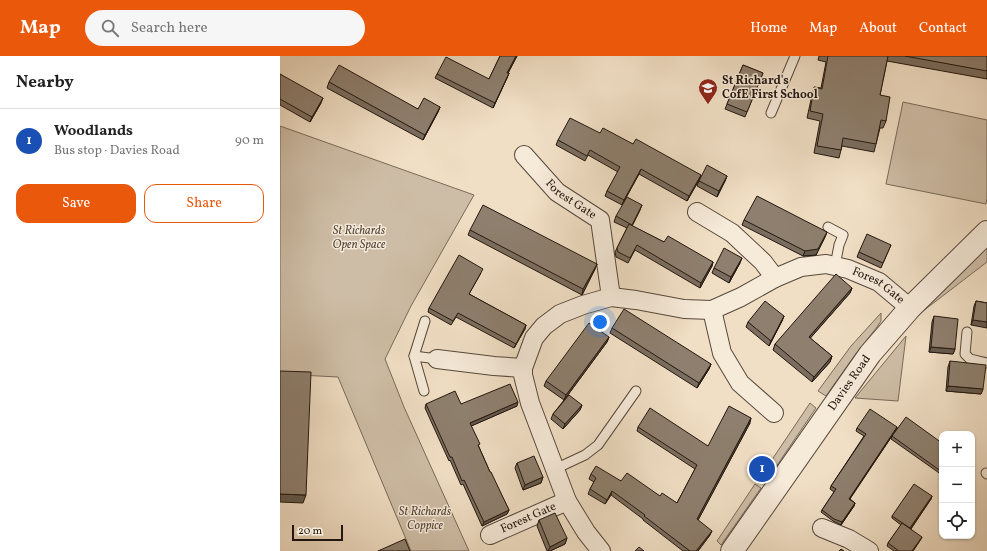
<!DOCTYPE html>
<html lang="en">
<head>
<meta charset="utf-8">
<style>
	body { margin:0; font-family:Vollkorn,serif; background:#f6f6f6; color:#222 }
	.controls { position:absolute; right:12px; bottom:12px; display:grid; overflow:hidden; border-radius:8px; box-shadow:0 1px 3px #0004 }
	.controls button { width:36px; height:36px; display:grid; place-items:center; padding:0; border:0; border-bottom:1px solid #e0e0e0; background:#fff; color:#222; font:20px sans-serif }
	.scale { position:absolute; left:12px; bottom:10px; width:51px; box-sizing:border-box; padding-left:4px; border:2px solid #23170f; border-top:0; font-size:11px; line-height:14px; white-space:nowrap; color:#23170f; -webkit-text-stroke:3px #f6ead9; paint-order:stroke }
	.you { position:absolute; left:320px; top:266px; width:14px; height:14px; margin:-10px; border:3px solid #fff; border-radius:50%; background:#1a73e8; box-shadow:0 0 0 6px #1a73e833 }
	.badge { display:grid; place-items:center; width:26px; height:26px; border-radius:50%; background:#ea580c; color:#fff; font-size:13px; font-weight:700 }
	.pin { position:absolute; translate:-50% -50%; border:2px solid #fff; box-shadow:0 1px 4px #0006 }
	.list { margin:0; padding:0; list-style:none }
	h2 { display:flex; justify-content:space-between; align-items:center; height:52px; margin:0; padding:0 16px; font-size:17px }
	h2 small { font-size:13px; font-weight:400; color:#767676 }
	.list li { display:grid; grid-template-columns:26px 1fr auto; gap:12px; align-items:center; box-sizing:border-box; height:64px; padding:0 16px; border-top:1px solid #e0e0e0 }
	.list b { display:block; font-size:15px; white-space:nowrap }
	.list p { margin:0; font-size:13px; white-space:nowrap; color:#767676 }
	.list em { font-size:13px; font-style:normal; color:#767676 }
	.actions { display:flex; gap:8px; padding:12px 16px }
	.actions a { flex:1; padding:9px 0; border:1px solid #ea580c; border-radius:12px; text-align:center; font-size:14px; color:#ea580c }
	.actions .main { background:#ea580c; color:#fff }
	.icon { flex:none; width:22px; height:22px; fill:none; stroke:currentColor; stroke-width:2; stroke-linecap:round; stroke-linejoin:round }
	.map { position:relative; flex:none; width:707px; height:495px; overflow:hidden }
	header { display:flex; align-items:center; gap:24px; box-sizing:border-box; height:56px; padding:0 20px; background:#ea580c; color:#fff }
	header strong { font-size:19px }
	nav { display:flex; gap:22px; margin-inline-start:auto; font-size:14px }
	.search { width:280px; height:36px; background:#f6f6f6; display:flex; align-items:center; gap:10px; box-sizing:border-box; padding:0 14px; border-radius:22px; color:#767676; font-size:15px }
	main { display:flex }
	aside { flex:1; background:#fff }
	.map>svg:first-child { display:block }
	.green { fill:#cebda6; stroke:#786a5a }
	.lines { fill:none; stroke-linecap:round; stroke-linejoin:round }
	.service-casing { stroke:#56493c; stroke-width:11 }
	.minor-casing { stroke:#56493c; stroke-width:20 }
	.tertiary-casing { stroke:#56493c; stroke-width:24 }
	.service { stroke:#f6ead9; stroke-width:9 }
	.minor { stroke:#f6ead9; stroke-width:18 }
	.tertiary { stroke:#f6ead9; stroke-width:22 }
	.wall { fill:#7a6d5f; stroke:#23170f }
	.shaded-wall { fill:#63594d; stroke:#23170f }
	.building { fill:#8e7f6e; stroke:#23170f }
	.labels { text-anchor:middle; dominant-baseline:central; stroke-width:3; stroke-linejoin:round; paint-order:stroke }
	.poi-label { font-size:12px; font-weight:bold; fill:#23170f; stroke:#f6ead9; text-anchor:start }
	.street-label { font-size:12px; fill:#23170f; stroke:#f6ead9 }
	.park-label { font-size:12px; font-style:italic; fill:#56493c; stroke:#f6ead9 }
</style>
</head>
<body>
<header>
<strong>Map</strong>
<div class="search"><svg class="icon" aria-label="search" viewBox="0 0 24 24"><circle cx="10" cy="10" r="6"/><path d="M15 15l6 6"/></svg>Search here</div>
<nav><a>Home</a><a>Map</a><a>About</a><a>Contact</a></nav>
</header>
<main>
<aside>
<h2>Nearby<small></small></h2>
<ul class="list">
<li><span class="badge" style="background:#1a4fb4">1</span><div><b>Woodlands</b><p>Bus stop · Davies Road</p></div><em>90 m</em></li>
</ul>
<div class="actions"><a class="main">Save</a><a>Share</a></div>
</aside>
<div class="map">
<svg width="707" height="495" viewBox="0 0 707 495">
	<rect width="100%" height="100%" fill="#f1dfc5"/>
	<filter id="stains"><feTurbulence type="fractalNoise" baseFrequency=".005" numOctaves="4"/><feColorMatrix values="0 0 0 0 .2 0 0 0 0 .09 0 0 0 0 .02 0 0 0 .5 -.17"/></filter>
	<radialGradient id="worn" r=".72"><stop offset=".6" stop-color="#630" stop-opacity="0"/><stop offset="1" stop-color="#630" stop-opacity=".3"/></radialGradient>
	<g class="green">
		<path d="M623 46 707 64V142L706 148 606 128Z"/>
		<path d="M0 70 194 139 131 250 105 303 124 351 189 495H131L58 321 0 318Z"/>
		<path d="M707 188V206L630 265 582 325 564 350 561 348C583 319 605 289 630 262 654 236 681 213 707 188Z"/>
		<path d="M601 257V265L597 271 575 299 546 340 538 335 571 290Z"/>
		<path d="M626 280 618 345 575 342Z"/>
		<path d="M530 347 536 352 489 421 483 417Z"/>
		<path d="M475 428 481 432 441 489 437 485Z"/>
	</g>
	<g class="lines">
		<g class="service-casing">
			<g id="service">
				<path d="M491 57 515 0"/>
				<path d="M548 171 563 179 559 189 555 210"/>
				<path d="M687 276 685 298 690 303 707 307"/>
				<path d="M134 300 157 303"/>
				<path d="M144 335 134 300 145 265"/>
				<path d="M275 413 305 399 318 389 356 335"/>
				<path d="M706 417 707 418"/>
			</g>
		</g>
		<g class="minor-casing">
			<g id="minor">
				<path id="s1" d="M244 99 277 136 320 164 331 241"/>
				<path d="M417 156 452 177 483 206 495 222"/>
				<path d="M432 254 442 297 460 327 494 357"/>
				<path d="M157 303 214 310 243 312"/>
				<path d="M542 472 569 483 589 495"/>
				<path id="s2" d="M210 479 287 445"/>
				<path id="s3" d="M321 495 306 476 287 445 250 347 243 319V312L254 282 264 270 280 258 303 249 331 241 356 244 404 253 432 254 461 241 495 222 521 211 546 208 568 213 599 226 630 252"/>
			</g>
		</g>
		<g class="tertiary-casing">
			<g id="tertiary">
				<path id="s4" d="M452 495 590 298 630 252 707 176"/>
			</g>
		</g>
		<use href="#service" class="service"/>
		<use href="#minor" class="minor"/>
		<use href="#tertiary" class="tertiary"/>
	</g>
	<g class="wall">
		<path d="M220 0H237L228 17H229L227 22 213 52 155 22 157 18 209 23Z"/>
		<path d="M539 0H707V23L607 5 600 39 606 65 603 72H600L594 96 562 90 559 102 534 97 540 65 527 62 532 39 534 31 541 32 546 6 538 4Z"/>
		<path d="M463 9 483 17 465 61 445 53Z"/>
		<path d="M0 18 41 47 30 66 0 49Z"/>
		<path d="M49 26 138 53 160 51 158 56 143 84 47 32Z"/>
		<path d="M320 77 353 88 421 119 419 124 407 145 359 118 342 149 325 140 327 135 338 116 308 99 305 105 276 89 278 84Z"/>
		<path d="M447 120 445 125 437 141 417 130 419 125Z"/>
		<path d="M360 154 352 170 384 186 433 206 432 210 420 232 355 194 348 207 336 201 335 196 347 172 334 166 336 160Z"/>
		<path d="M464 164 547 176 545 181 536 199 523 200 462 169Z"/>
		<path d="M190 174 317 208 315 213 302 239 188 179Z"/>
		<path d="M611 189 601 212 577 201 579 196Z"/>
		<path d="M460 207 449 227 432 217 434 212Z"/>
		<path d="M201 217 189 238 246 269 245 273 234 292 176 261 171 269 148 256 149 252Z"/>
		<path d="M572 232 570 237 530 282 552 300 550 306 532 326 493 294 495 288Z"/>
		<path d="M696 245 707 247 691 269 694 250Z"/>
		<path d="M504 260 502 265 489 290 466 271 468 266Z"/>
		<path d="M654 260 675 293 673 298 649 296 652 266Z"/>
		<path d="M332 272 431 308 429 313 417 332 330 277Z"/>
		<path d="M329 281 327 286 285 343 302 349 300 354 283 373 271 363 273 358 284 344 264 330 266 325Z"/>
		<path d="M670 305 703 333 701 338 666 335 668 311Z"/>
		<path d="M146 348H181L237 350 191 370 199 391 210 416 229 454 227 458 202 470 183 428 181 429 170 404 169 405 145 352Z"/>
		<path d="M470 367 418 464 430 479 418 495H403L363 464V463L331 439 325 448 308 438 310 433 314 426 309 423 311 418 341 425 380 440 397 447 415 413 357 375 358 371 428 390Z"/>
		<path d="M617 371 616 374 570 443 575 447 574 450 561 469 553 465 541 456 542 454 554 436 550 433 551 430 584 380 576 375 577 372Z"/>
		<path d="M612 380 662 387V419L611 383Z"/>
		<path d="M237 407 263 421 261 427 243 434 235 412Z"/>
		<path d="M652 440 651 443 631 473 641 483 633 495H614L607 490 608 487 621 469 612 462V460Z"/>
		<path d="M259 464 287 482 285 488 270 495H267L257 470Z"/>
	</g>
	<g class="shaded-wall">
		<path d="M236 0H237L226 21 227 17Z"/>
		<path d="M229 17 227 22 213 52 215 47Z"/>
		<path d="M43 42 41 47 30 66 32 61Z"/>
		<path d="M160 51 158 56 143 84 145 79Z"/>
		<path d="M361 113 359 118 342 149 344 144Z"/>
		<path d="M421 119 419 124 407 145 409 140Z"/>
		<path d="M447 120 445 125 437 141 439 135Z"/>
		<path d="M362 149 360 154 350 174 352 169Z"/>
		<path d="M547 176 545 181 536 199 523 200 525 195Z"/>
		<path d="M462 202 460 207 449 227 451 221Z"/>
		<path d="M433 206 432 210 420 232 421 227Z"/>
		<path d="M317 208 315 213 302 239 303 233Z"/>
		<path d="M572 232 570 237 527 286 529 281Z"/>
		<path d="M504 260 502 265 489 290 491 285Z"/>
		<path d="M693 264 707 266V272L691 269Z"/>
		<path d="M246 269 245 273 234 292 236 288Z"/>
		<path d="M329 281 327 286 284 344 286 339Z"/>
		<path d="M651 291 675 293 673 298 649 296Z"/>
		<path d="M552 300 550 306 532 326 534 321Z"/>
		<path d="M431 308 429 313 417 332 419 327Z"/>
		<path d="M668 330 703 333 701 338 666 335Z"/>
		<path d="M238 346 237 350 189 371 190 367Z"/>
		<path d="M302 349 300 354 283 373 285 368Z"/>
		<path d="M471 362 470 367 416 468 417 463Z"/>
		<path d="M617 371 616 374 568 445 569 443Z"/>
		<path d="M263 421 261 427 243 434 245 429Z"/>
		<path d="M332 435 331 439 325 448 327 444Z"/>
		<path d="M0 438 26 439 23 447 0 446Z"/>
		<path d="M652 440 651 443 630 474V472Z"/>
		<path d="M575 447 574 450 561 469 562 466Z"/>
		<path d="M229 454 227 458 202 470 204 466Z"/>
		<path d="M432 475 430 479 418 495H416Z"/>
		<path d="M642 481 641 483 633 495H632Z"/>
		<path d="M287 482 285 488 270 495H268L270 491Z"/>
	</g>
	<g class="building">
		<path d="M220 0H236L227 17H229L215 47 157 18 166 1 209 23Z"/>
		<path d="M548 0H608L600 39 610 41 606 65 601 64 596 88 563 82 561 94 537 90 543 58 530 55 534 31 542 33Z"/>
		<path d="M625 0H707V15Z"/>
		<path d="M59 9 138 53 144 42 160 51 145 79 49 26Z"/>
		<path d="M463 9 483 17 467 56 447 48Z"/>
		<path d="M0 18 43 42 32 61 0 43Z"/>
		<path d="M290 62 320 77 323 72 353 88 356 83 421 119 409 140 361 113 344 144 327 135 340 111 310 94 307 100 278 84Z"/>
		<path d="M427 109 447 120 439 135 419 125Z"/>
		<path d="M477 140 547 176 538 193 525 195 464 164Z"/>
		<path d="M347 141 362 149 352 169 336 160Z"/>
		<path d="M203 149 317 208 303 233 190 174Z"/>
		<path d="M349 168 384 186 388 180 433 206 421 227 357 189 350 202 338 196 337 192Z"/>
		<path d="M587 178 611 189 603 207 579 196Z"/>
		<path d="M444 192 462 202 451 221 434 212Z"/>
		<path d="M179 199 203 213 189 238 246 269 236 288 178 257 173 265 149 252Z"/>
		<path d="M556 218 572 232 529 281 552 300 534 321 495 288Z"/>
		<path d="M485 245 504 260 491 285 468 266Z"/>
		<path d="M696 245 707 247V266L693 264Z"/>
		<path d="M344 253 431 308 419 327 332 272Z"/>
		<path d="M654 260 678 263 675 293 651 291Z"/>
		<path d="M309 267 329 281 286 339 266 325Z"/>
		<path d="M670 305 706 309 703 333 668 330Z"/>
		<path d="M0 315 31 316 26 439 0 438Z"/>
		<path d="M230 328 238 346 190 367 200 388 198 389 210 416H211L229 454 204 466 184 424 182 425 172 401H170L146 348 175 335 181 348Z"/>
		<path d="M289 339 302 349 285 368 273 358Z"/>
		<path d="M449 350 471 362 417 463 432 475 416 495H410L364 460 365 459 332 435 327 444 310 433 316 422 311 418 316 410 341 425 347 417 380 440 382 437 397 447 417 409 358 371 370 352 428 390Z"/>
		<path d="M590 353 617 371 569 443 575 447 562 466 554 463 542 454 556 433 551 430 586 378 577 372Z"/>
		<path d="M626 361 662 387V416L612 380Z"/>
		<path d="M254 400 263 421 245 429 237 407Z"/>
		<path d="M634 428 652 440 630 472 612 460Z"/>
		<path d="M275 457 287 482 270 491 259 464Z"/>
		<path d="M622 467 642 481 632 495H619L608 487Z"/>
		<path d="M125 483 130 495H98Z"/>
		<path d="M359 491 364 495H355Z"/>
		<path d="M561 493 564 495H559Z"/>
	</g>
	<defs>
		<g id="school-pin" transform="scale(1)"><path d="M0 17L-7.5 6A9.5 9.5 0 1 1 7.5 6Z" fill="#8f2418" stroke="#f6ead9"/><path d="M0-5L7-2L0 1L-7-2ZM-4 1L0 2.5L4 1V4Q0 6-4 4Z" fill="#fff"/></g>
	</defs>
	<g fill-rule="evenodd">
		<use href="#school-pin" x="428" y="32"/>
	</g>
	<g class="labels">
		<g class="poi-label">
			<text x="442" y="25">St Richard's<tspan x="442" dy="14">CofE First School</tspan></text>
		</g>
		<g class="street-label">
			<text stroke="none"><textPath href="#s1" startOffset="65">Forest Gate</textPath></text>
			<text stroke="none"><textPath href="#s3" startOffset="606">Forest Gate</textPath></text>
			<text stroke="none"><textPath href="#s4" startOffset="205">Davies Road</textPath></text>
			<text stroke="none"><textPath href="#s2" startOffset="42">Forest Gate</textPath></text>
		</g>
		<g class="park-label">
			<text x="79" y="175">St Richards<tspan x="79" dy="14">Open Space</tspan></text>
			<text x="145" y="456">St Richards<tspan x="145" dy="14">Coppice</tspan></text>
		</g>
	</g>
	<rect width="100%" height="100%" filter="url(#stains)"/>
	<rect width="100%" height="100%" fill="url(#worn)"/>
</svg>
<div class="controls">
<button>+</button>
<button>−</button>
<button><svg class="icon" aria-label="locate" viewBox="0 0 24 24"><circle cx="12" cy="12" r="6"/><path d="M12 2v4M12 18v4M2 12h4M18 12h4"/></svg></button>
</div>
<div class="scale">20 m</div>
<div class="you"></div>
<div class="pin badge" style="left:482px;top:413px;background:#1a4fb4">1</div>
</div>
</main>
</body>
</html>
